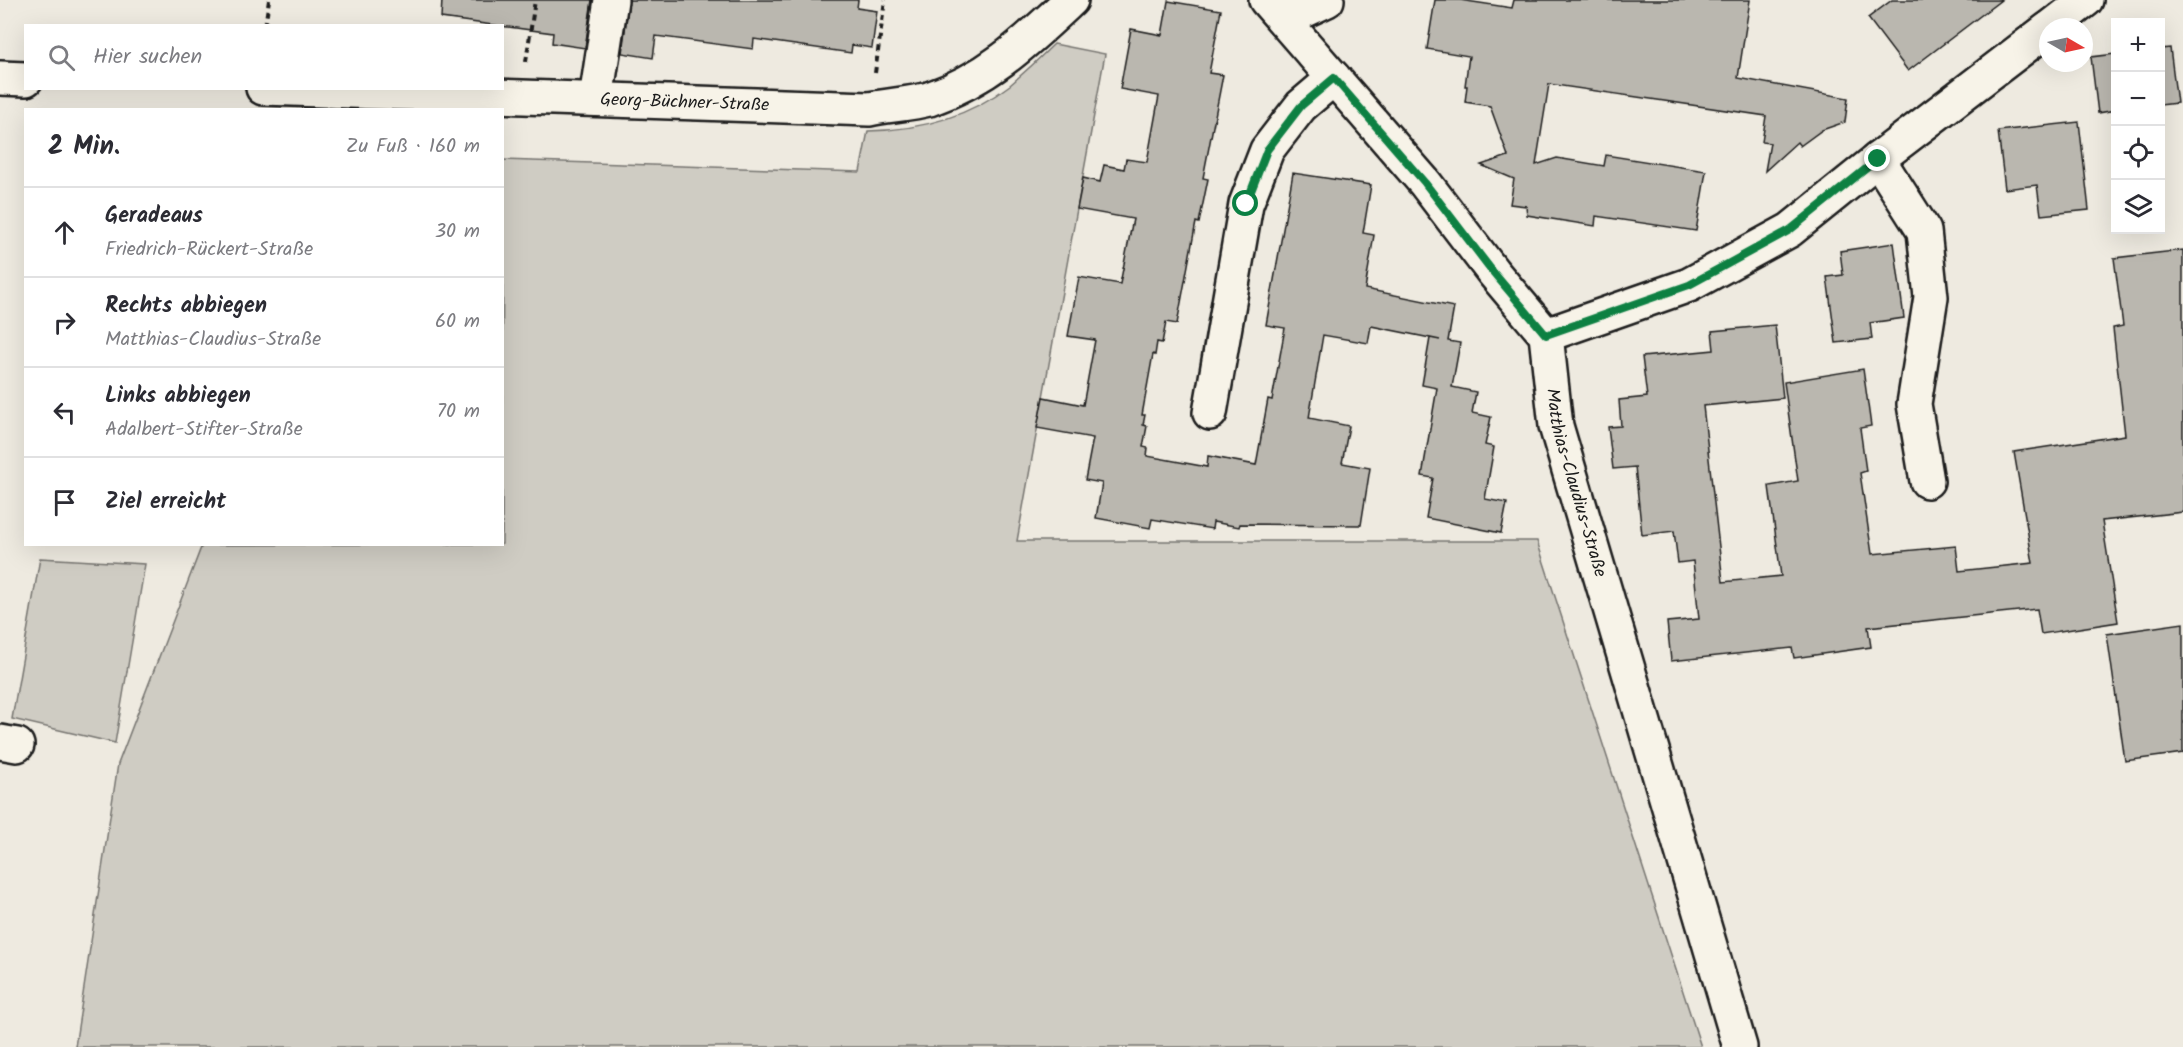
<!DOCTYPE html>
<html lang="de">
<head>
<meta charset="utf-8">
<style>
	body { margin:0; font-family:Kalam,sans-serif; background:#f2f2f3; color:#2b2b33 }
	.controls { position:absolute; right:18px; top:18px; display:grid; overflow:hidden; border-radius:0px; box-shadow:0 6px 24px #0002 }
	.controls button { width:54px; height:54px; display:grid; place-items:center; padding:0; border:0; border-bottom:2px solid #e1e1e2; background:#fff; color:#2b2b33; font:30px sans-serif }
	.compass { position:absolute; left:2039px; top:18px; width:54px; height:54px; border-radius:50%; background:#fff; box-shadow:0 6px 24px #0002; rotate:99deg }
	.stop { position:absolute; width:18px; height:18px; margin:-14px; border:4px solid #0b8043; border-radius:50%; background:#fff }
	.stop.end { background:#0b8043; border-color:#fff; box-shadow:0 2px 6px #0008 }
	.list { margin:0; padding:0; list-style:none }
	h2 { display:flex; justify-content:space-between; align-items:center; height:78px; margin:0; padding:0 24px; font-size:26px }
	h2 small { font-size:20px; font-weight:400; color:#7c7c81 }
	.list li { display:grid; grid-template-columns:39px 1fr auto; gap:18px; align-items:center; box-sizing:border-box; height:90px; padding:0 24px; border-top:2px solid #e1e1e2 }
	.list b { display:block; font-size:22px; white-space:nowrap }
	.list p { margin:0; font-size:20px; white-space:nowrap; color:#7c7c81 }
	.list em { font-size:20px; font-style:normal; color:#7c7c81 }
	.icon { flex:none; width:33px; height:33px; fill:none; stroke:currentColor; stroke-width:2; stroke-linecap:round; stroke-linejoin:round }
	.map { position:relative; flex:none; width:2183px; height:1047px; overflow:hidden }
	.search { position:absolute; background:#fff; box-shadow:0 6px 24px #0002; left:24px; top:24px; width:480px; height:66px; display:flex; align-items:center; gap:15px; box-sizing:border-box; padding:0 21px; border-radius:0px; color:#7c7c81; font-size:22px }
	.panel { position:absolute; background:#fff; box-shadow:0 6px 24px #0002; left:24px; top:108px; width:480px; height:438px; border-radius:0px }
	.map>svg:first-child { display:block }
	.green { fill:#cfccc3; stroke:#767470; stroke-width:1.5 }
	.building { fill:#bab7af; stroke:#1c1c1c; stroke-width:1.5 }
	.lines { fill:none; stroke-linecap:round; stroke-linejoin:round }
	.minor-casing { stroke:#1c1c1c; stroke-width:38 }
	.path { stroke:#1c1c1c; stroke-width:4; stroke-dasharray:6 4.5; stroke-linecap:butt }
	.minor { stroke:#f7f3e8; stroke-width:33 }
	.route { stroke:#0b8043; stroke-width:8 }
	.labels { text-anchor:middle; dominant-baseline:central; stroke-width:6; stroke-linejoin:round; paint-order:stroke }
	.street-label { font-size:18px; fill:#1c1c1c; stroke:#f7f3e8 }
</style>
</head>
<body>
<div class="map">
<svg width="2183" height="1047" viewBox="0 0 2183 1047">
	<rect width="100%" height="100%" fill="#eeeae0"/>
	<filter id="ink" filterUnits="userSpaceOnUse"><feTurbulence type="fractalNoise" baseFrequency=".0167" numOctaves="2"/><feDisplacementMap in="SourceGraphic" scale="12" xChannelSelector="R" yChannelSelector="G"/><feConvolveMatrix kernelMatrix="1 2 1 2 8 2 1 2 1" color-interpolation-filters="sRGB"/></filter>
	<g filter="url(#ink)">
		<g class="green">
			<path d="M1054 44 1105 54 1017 541H1537L1701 1047H75L118 764 202 545 502 544 503 160 860 172 868 131C919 130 969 117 1010 85 1025 72 1040 58 1054 44Z"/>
			<path d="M40 558 145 564 115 743 12 719Z"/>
		</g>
		<g class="building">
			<path d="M442 0H592L585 48 552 43 553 33 441 18Z"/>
			<path d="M629 0H858L857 8 877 11 872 48 852 45 851 53 754 39 753 49 656 36 653 58 622 53Z"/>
			<path d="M1435 0H1460L1512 8 1514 0H1750L1738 78 1848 98 1845 122 1822 130 1800 146 1797 142 1765 171 1770 143 1762 142 1766 116 1549 84 1536 165 1557 158 1604 166 1606 155 1706 171 1696 231 1596 216 1595 226 1527 215 1526 206 1510 204 1514 179 1481 165 1508 156 1490 106 1465 102 1467 86H1465L1469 56 1427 49Z"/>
			<path d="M1892 0H2001L1908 71 1868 18Z"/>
			<path d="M1168 1 1221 10 1209 73 1223 75 1203 178 1208 179 1199 223 1196 222 1177 324 1166 322 1162 343 1157 342 1155 355 1153 354 1142 415H1145L1143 425 1147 426 1143 447 1148 448 1147 456 1207 467 1208 456 1256 465 1268 399 1272 400 1285 328 1266 325 1293 173 1371 185 1363 233 1374 235 1365 289 1454 307 1448 341 1460 343 1452 387 1476 392 1472 413 1491 417 1485 445 1494 447 1485 499 1507 503 1501 533 1426 518 1433 478 1422 476 1437 388 1422 385 1430 338 1440 340 1371 326 1368 343 1323 335 1309 418 1349 426 1342 463 1370 468 1361 525 1240 524 1239 527 1213 522 1212 529 1152 519 1150 528 1096 518 1102 483 1085 480 1093 438 1037 428 1043 397 1083 405 1095 340 1068 336 1079 277 1120 284 1133 219 1077 209 1083 178 1100 182 1104 165 1124 169 1126 159 1147 162 1159 96 1120 89 1131 29 1162 35Z"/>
			<path d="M2170 48 2177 103 2160 105V49Z"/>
			<path d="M2115 54V110L2098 113 2091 57Z"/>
			<path d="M2079 122 2089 210 2041 215 2037 185 2005 189 1998 131Z"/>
			<path d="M1894 243 1904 318 1870 323 1872 339 1836 343 1827 277 1843 275 1840 251Z"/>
			<path d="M2183 250V512L2102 521 2118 622 2041 634 2037 609 1868 627 1871 647 1794 658 1792 648 1671 661 1667 622 1699 619 1693 561 1678 563 1674 531 1642 535 1635 467 1613 469 1608 427 1621 426 1619 400 1647 397 1642 357 1714 350 1712 331 1775 325 1783 398 1703 406 1723 582 1781 576 1769 486 1798 481 1784 382 1863 369 1871 426 1860 428 1866 471 1860 473 1872 554 1956 546 1959 571 2033 563 2014 452 2125 435 2113 328 2123 326 2114 258Z"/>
			<path d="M2183 623V753L2125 761 2107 634Z"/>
		</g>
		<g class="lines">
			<g class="minor-casing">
				<g id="minor">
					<path id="s1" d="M1266 0 1425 183 1493 272 1546 335 1556 426 1740 1047"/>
					<path d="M1284 20 1327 0"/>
					<path d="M2051 27 2086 0"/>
					<path d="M0 78 26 79"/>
					<path id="s2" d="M263 88 869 109C889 105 910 104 929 99 988 79 1027 41 1071 0"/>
					<path d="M596 99 611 0"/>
					<path d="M1878 159 1924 231 1931 297 1914 404 1927 481"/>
					<path d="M1546 335 1689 285 1790 230 1878 159 2048 29"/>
					<path d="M1210 413 1246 204 1267 150 1301 106 1334 78"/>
					<path d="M0 742 17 745"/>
				</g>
			</g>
			<g class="path">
				<path d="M265 26 269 0"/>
				<path d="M526 62 535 0"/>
				<path d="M875 73 885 0"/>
			</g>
			<use href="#minor" class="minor"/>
		</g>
	</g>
	<g class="lines" filter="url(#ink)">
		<path class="route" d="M1246 204 1267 150 1301 106 1334 78 1425 183 1493 272 1546 335 1689 285 1790 230 1878 159"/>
	</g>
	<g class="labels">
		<g class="street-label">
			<text stroke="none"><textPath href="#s2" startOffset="422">Georg-Büchner-Straße</textPath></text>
			<text stroke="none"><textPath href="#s1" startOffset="588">Matthias-Claudius-Straße</textPath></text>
		</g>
	</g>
</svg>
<div class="controls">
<button>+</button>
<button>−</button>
<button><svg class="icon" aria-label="locate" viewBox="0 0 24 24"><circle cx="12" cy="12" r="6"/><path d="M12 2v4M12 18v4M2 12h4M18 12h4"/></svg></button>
<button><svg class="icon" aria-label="layers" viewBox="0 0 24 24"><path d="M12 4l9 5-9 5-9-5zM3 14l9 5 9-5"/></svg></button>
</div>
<svg class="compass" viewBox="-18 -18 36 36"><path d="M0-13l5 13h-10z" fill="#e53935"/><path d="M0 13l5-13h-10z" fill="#7c7c81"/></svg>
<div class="stop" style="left:1246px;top:204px"></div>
<div class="stop end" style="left:1878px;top:159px"></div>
<div class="search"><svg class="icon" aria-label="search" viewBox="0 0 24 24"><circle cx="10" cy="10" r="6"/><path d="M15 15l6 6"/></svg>Hier suchen</div>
<section class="panel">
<h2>2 Min.<small>Zu Fuß · 160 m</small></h2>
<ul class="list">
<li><svg class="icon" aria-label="ahead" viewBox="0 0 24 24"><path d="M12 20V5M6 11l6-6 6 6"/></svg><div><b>Geradeaus</b><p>Friedrich-Rückert-Straße</p></div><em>30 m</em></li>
<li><svg class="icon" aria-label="right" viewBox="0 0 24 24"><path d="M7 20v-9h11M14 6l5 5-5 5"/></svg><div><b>Rechts abbiegen</b><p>Matthias-Claudius-Straße</p></div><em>60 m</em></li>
<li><svg class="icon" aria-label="left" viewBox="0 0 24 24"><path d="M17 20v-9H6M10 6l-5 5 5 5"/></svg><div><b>Links abbiegen</b><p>Adalbert-Stifter-Straße</p></div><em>70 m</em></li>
<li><svg class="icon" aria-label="arrive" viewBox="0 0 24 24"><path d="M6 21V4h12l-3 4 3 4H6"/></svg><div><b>Ziel erreicht</b></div></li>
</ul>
</section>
</div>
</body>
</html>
